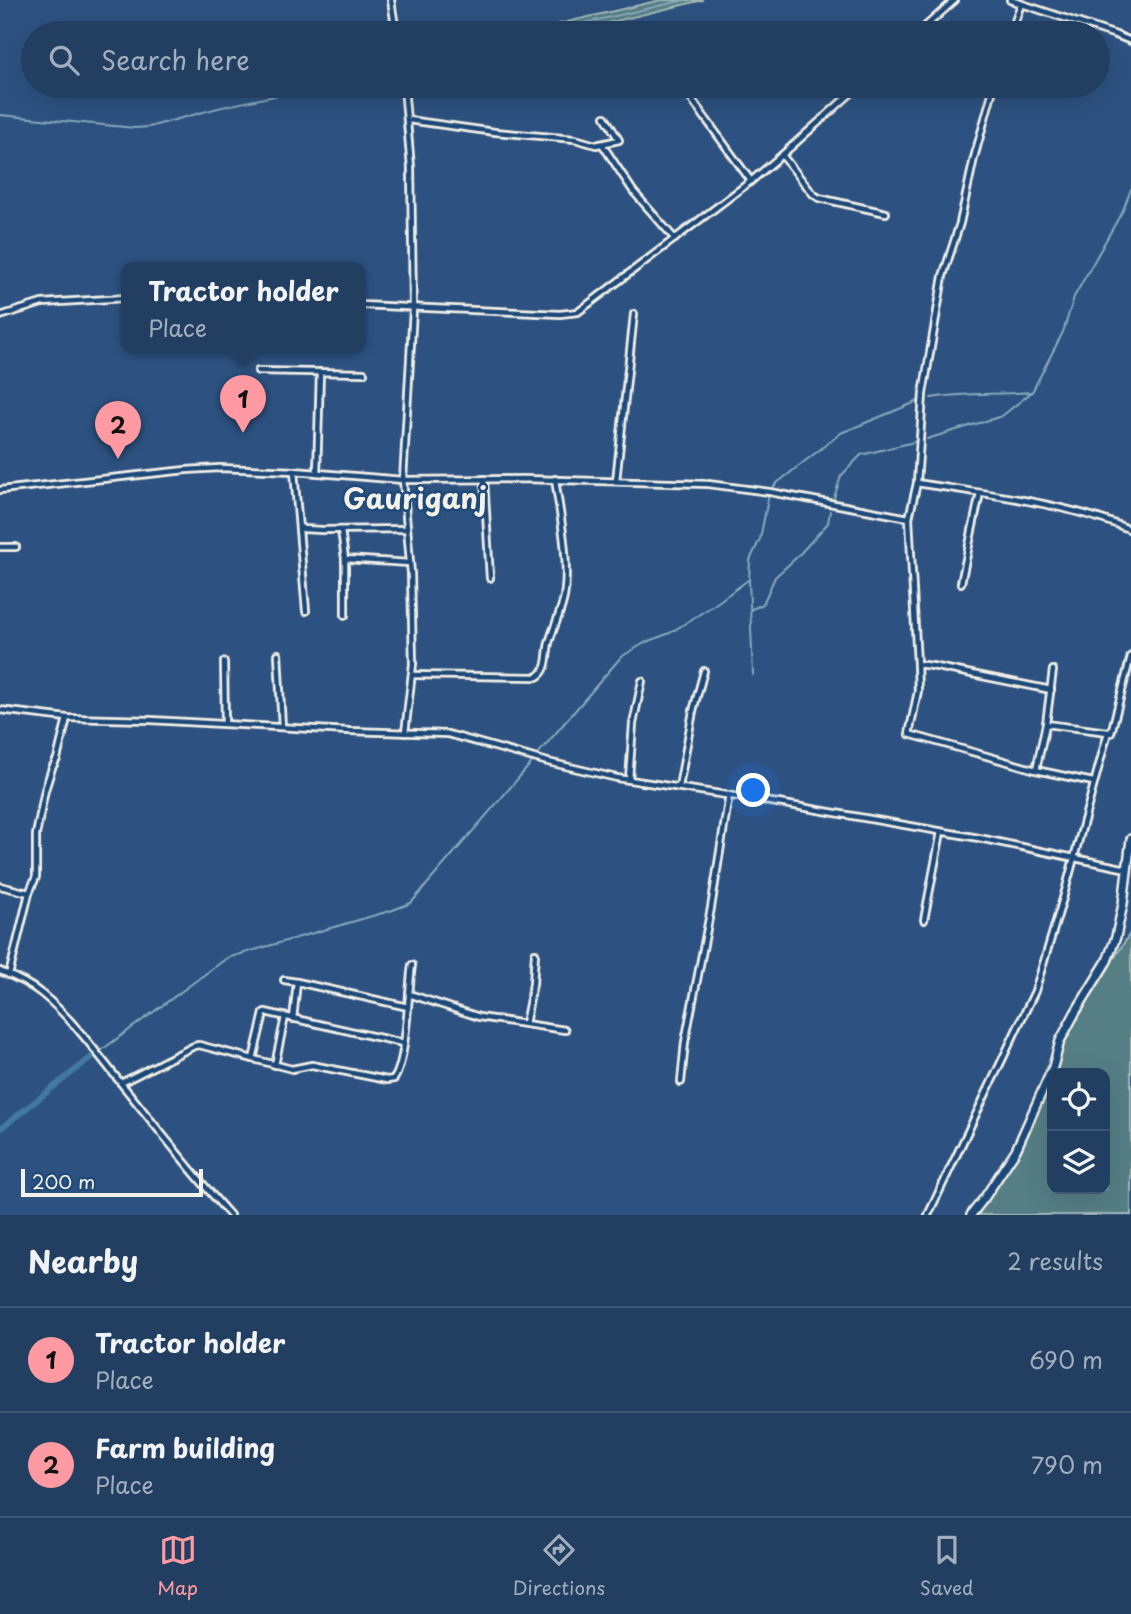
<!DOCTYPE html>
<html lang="en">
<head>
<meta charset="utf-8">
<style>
	body { margin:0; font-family:"Playpen Sans",sans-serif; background:#2a4567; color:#f1f3f6 }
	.controls { position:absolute; right:21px; bottom:21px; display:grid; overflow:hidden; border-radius:14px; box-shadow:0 7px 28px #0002 }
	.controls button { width:63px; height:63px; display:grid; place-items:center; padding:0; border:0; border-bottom:2px solid #3f5776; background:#223e61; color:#f1f3f6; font:35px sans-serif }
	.scale { position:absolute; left:21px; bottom:18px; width:182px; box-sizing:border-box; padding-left:7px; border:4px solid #f4f1e8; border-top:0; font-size:19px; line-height:24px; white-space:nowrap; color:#f4f1e8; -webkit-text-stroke:5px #1f4a7a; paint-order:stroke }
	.you { position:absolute; left:754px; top:791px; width:24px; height:24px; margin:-18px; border:5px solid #fff; border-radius:50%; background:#1a73e8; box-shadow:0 0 0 10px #1a73e833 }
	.badge { display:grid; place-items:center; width:46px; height:46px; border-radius:50%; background:#ff9aa2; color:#111; font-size:23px; font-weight:700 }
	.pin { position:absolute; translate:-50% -58px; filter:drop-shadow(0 2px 4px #0008) }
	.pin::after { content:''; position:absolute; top:37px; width:24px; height:21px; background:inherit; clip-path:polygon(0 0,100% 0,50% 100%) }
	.popup { position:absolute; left:121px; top:262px; width:245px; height:91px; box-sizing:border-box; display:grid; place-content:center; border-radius:14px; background:#223e61; filter:drop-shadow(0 2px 5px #0005); font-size:23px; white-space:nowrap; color:#a2aebd }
	.popup b { font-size:26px; color:#f1f3f6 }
	.popup::after { content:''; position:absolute; left:50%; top:100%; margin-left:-14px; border:14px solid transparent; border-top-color:#223e61 }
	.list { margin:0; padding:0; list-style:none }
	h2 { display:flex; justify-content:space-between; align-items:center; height:91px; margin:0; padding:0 28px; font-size:30px }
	h2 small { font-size:23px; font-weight:400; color:#a2aebd }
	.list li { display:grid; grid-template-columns:46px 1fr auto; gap:21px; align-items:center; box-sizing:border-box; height:105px; padding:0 28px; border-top:2px solid #3f5776 }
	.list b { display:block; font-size:26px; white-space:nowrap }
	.list p { margin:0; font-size:23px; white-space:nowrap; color:#a2aebd }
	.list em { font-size:23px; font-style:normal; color:#a2aebd }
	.icon { flex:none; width:38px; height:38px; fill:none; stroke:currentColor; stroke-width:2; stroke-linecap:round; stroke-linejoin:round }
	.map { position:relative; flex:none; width:1131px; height:1215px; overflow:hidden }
	.search { position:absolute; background:#223e61; box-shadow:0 7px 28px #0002; left:21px; right:21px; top:21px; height:77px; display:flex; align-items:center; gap:18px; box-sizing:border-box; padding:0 24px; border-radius:38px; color:#a2aebd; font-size:26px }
	.sheet { height:301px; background:#223e61 }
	nav { display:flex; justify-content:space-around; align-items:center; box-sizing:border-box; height:98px; border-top:2px solid #3f5776; background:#223e61; font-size:19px; color:#a2aebd }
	nav a { display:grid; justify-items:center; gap:4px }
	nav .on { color:#ff9aa2 }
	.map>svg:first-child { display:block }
	.green { fill:#547e85; stroke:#a4b8b6; stroke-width:2 }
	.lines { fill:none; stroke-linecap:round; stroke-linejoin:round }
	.stream { stroke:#89a9bc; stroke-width:2 }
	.canal { stroke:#42799e; stroke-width:6 }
	.minor-casing { stroke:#f4f1e8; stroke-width:10 }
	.secondary-casing { stroke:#f4f1e8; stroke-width:12 }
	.minor { stroke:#1f4a7a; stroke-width:4.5 }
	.secondary { stroke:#1f4a7a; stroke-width:7 }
	.labels { text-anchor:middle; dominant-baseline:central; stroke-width:5; stroke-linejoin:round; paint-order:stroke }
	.district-label { font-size:28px; font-weight:bold; fill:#f4f1e8; stroke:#1f4a7a }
</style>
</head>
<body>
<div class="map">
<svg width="1131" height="1215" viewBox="0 0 1131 1215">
	<rect width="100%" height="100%" fill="#2d5281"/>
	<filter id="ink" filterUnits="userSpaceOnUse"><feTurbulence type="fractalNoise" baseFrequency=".0143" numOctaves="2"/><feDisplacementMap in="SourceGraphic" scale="14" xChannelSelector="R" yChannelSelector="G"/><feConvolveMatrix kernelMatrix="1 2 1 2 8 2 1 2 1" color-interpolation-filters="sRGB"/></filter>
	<g filter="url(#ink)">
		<g class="green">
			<path d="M661 0H703L566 33H520Z"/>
			<path d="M1131 932V1215H971L995 1177 1012 1163 1052 1078V1189H1105V1073H1054L1065 1041 1095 988Z"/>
		</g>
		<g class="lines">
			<g class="stream">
				<path d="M541 33 685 0"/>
				<path d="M0 115 135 128 149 127 218 108 320 86"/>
				<path d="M931 398C964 392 998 395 1031 392"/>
				<path d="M927 439 1002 416 1032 392 1063 332 1074 297 1123 210 1131 189"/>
				<path d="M772 489 777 483 841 433 921 400"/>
				<path d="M832 504 841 476 861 455 918 441"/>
				<path d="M750 610 763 604 775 577 797 557 828 523 830 511"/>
				<path d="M753 675 749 580 750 560 760 539 769 494"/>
				<path d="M537 755 621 657 646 642 670 633 714 605 748 580"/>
				<path d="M99 1052 227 958 393 910 411 903 533 761"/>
			</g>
			<path class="canal" d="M0 1129 97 1053"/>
			<g class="minor-casing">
				<g id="minor">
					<path d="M391 0 396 33"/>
					<path d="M1010 0 1116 35 1131 41"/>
					<path d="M918 33 955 0"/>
					<path d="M1011 33 1021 4"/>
					<path d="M404 86 411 168 413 309 403 480 411 574 413 664 405 733"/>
					<path d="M687 93 751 181"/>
					<path d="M408 120 495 132 575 139 596 145 619 140 605 117"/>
					<path d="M602 144 633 191 675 239"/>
					<path d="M782 155 813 194 819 198 886 213"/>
					<path d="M360 305 560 314 578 312 751 181 782 155 859 86"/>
					<path d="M0 316 42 303 126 298"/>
					<path d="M258 371 364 373"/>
					<path d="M294 471 306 611"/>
					<path d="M317 473 320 372"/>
					<path d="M484 479 490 578"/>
					<path d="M616 481 634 314"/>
					<path d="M917 483 923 394 943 276 960 223 974 158 994 86"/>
					<path d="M0 490 186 470 220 468 294 471 403 480 523 479 708 484 770 492 909 518 917 483C986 494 1067 503 1131 530"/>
					<path d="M909 518 917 664 932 666 1051 690"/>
					<path d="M299 526 303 529 322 530 407 529"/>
					<path d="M341 530 345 559 410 563"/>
					<path d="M0 547H16"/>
					<path d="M345 559V615"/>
					<path d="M961 583 980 493"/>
					<path d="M278 654 282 727"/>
					<path d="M224 662 225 723"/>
					<path d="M917 664 918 691 909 734 1036 770 1093 782"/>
					<path d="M1053 670 1046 724 1108 732"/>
					<path d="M412 675 537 677C549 670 546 655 549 643 553 628 561 613 564 597 570 563 560 514 555 479"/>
					<path d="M0 710 67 718 150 720 349 731 448 734 548 762 617 778 784 804 979 838 1127 869"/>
					<path d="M1036 770 1046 724"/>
					<path d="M629 779 633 724 642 681"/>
					<path d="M679 787 693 711 704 671"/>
					<path d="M0 886 29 893"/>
					<path d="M924 920 941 832"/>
					<path d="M0 971C15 977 30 984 42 994 74 1020 98 1055 124 1087 159 1130 193 1174 230 1215"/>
					<path d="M9 975 29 893 36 877V835L45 790 52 768 57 759 67 718"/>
					<path d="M284 980 297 982"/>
					<path d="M409 994 479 1017 565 1030"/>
					<path d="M293 1019 297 982 408 1007"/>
					<path d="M525 1024 533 984 535 953"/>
					<path d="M253 1059 264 1013 265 1012 403 1043"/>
					<path d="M275 1065 285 1017"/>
					<path d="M681 1082 685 1042 711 908 729 795"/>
					<path d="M121 1083 194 1046 199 1045 292 1069 312 1065 387 1080 394 1079C407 1061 408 991 412 965"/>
					<path d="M928 1215 1035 991 1064 895 1108 732 1111 733 1131 656"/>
				</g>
			</g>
			<g class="secondary-casing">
				<path id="secondary" d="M971 1215 985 1197 1016 1150 1053 1067 1060 1041 1075 1013 1107 961 1116 937 1123 904 1131 839"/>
			</g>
			<use href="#minor" class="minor"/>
			<use href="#secondary" class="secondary"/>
		</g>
	</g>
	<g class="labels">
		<g class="district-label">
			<text x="415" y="497">Gauriganj</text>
		</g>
	</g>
</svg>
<div class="controls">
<button><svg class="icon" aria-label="locate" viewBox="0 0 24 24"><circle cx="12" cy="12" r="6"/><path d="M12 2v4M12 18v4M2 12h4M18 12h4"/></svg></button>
<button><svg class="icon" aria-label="layers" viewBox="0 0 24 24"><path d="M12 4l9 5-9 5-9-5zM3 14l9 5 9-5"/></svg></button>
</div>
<div class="scale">200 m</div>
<div class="you"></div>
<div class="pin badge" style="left:243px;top:433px">1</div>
<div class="popup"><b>Tractor holder</b>Place</div>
<div class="pin badge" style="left:118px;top:459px">2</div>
<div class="search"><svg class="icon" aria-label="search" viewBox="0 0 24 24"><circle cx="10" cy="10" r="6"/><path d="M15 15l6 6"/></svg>Search here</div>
</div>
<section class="sheet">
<h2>Nearby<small>2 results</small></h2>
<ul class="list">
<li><span class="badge">1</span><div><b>Tractor holder</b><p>Place</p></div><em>690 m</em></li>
<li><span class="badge">2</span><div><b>Farm building</b><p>Place</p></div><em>790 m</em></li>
</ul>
</section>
<nav>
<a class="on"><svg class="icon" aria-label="map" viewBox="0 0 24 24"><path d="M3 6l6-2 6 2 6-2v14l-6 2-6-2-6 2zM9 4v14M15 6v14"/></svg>Map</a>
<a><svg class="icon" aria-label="directions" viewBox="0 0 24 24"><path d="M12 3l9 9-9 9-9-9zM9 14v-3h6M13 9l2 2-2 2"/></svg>Directions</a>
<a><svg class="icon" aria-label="saved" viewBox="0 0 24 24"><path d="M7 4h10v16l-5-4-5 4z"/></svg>Saved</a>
</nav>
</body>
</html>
